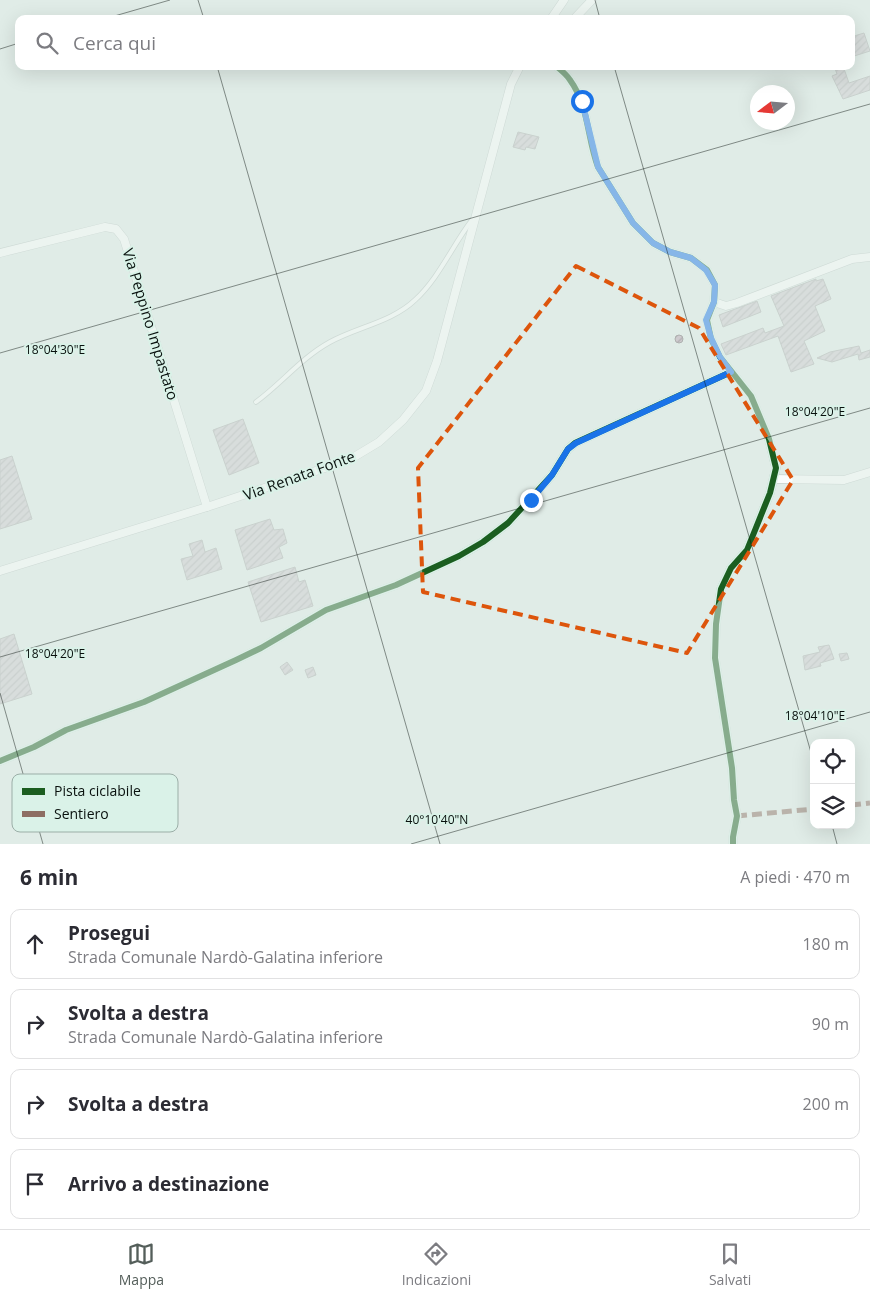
<!DOCTYPE html>
<html lang="it">
<head>
<meta charset="utf-8">
<style>
	body { margin:0; font-family:"Open Sans",sans-serif; background:#f7f7f7; color:#2b2b33 }
	.controls { position:absolute; right:15px; bottom:15px; display:grid; overflow:hidden; border-radius:10px; box-shadow:0 5px 20px #0002 }
	.controls button { width:45px; height:45px; display:grid; place-items:center; padding:0; border:0; border-bottom:1px solid #e1e1e2; background:#fff; color:#2b2b33; font:25px sans-serif }
	.compass { position:absolute; left:750px; top:85px; width:45px; height:45px; border-radius:50%; background:#fff; box-shadow:0 5px 20px #0002; rotate:254deg }
	.stop { position:absolute; width:15px; height:15px; margin:-11px; border:4px solid #1a73e8; border-radius:50%; background:#fff }
	.stop.end { background:#1a73e8; border-color:#fff; box-shadow:0 1px 5px #0008 }
	.list { margin:0; padding:0; list-style:none }
	h2 { display:flex; justify-content:space-between; align-items:center; height:65px; margin:0; padding:0 20px; font-size:21px }
	h2 small { font-size:16px; font-weight:400; color:#7c7c81 }
	.list li { display:grid; grid-template-columns:32px 1fr auto; gap:15px; align-items:center; box-sizing:border-box; height:70px; margin:0 10px 10px; padding:0 10px; border:1px solid #e1e1e2; border-radius:10px }
	.list b { display:block; font-size:19px; white-space:nowrap }
	.list p { margin:0; font-size:16px; white-space:nowrap; color:#7c7c81 }
	.list em { font-size:16px; font-style:normal; color:#7c7c81 }
	.icon { flex:none; width:28px; height:28px; fill:none; stroke:currentColor; stroke-width:2; stroke-linecap:round; stroke-linejoin:round }
	.map { position:relative; flex:none; width:870px; height:844px; overflow:hidden }
	.search { position:absolute; background:#fff; box-shadow:0 5px 20px #0002; left:15px; right:15px; top:15px; height:55px; display:flex; align-items:center; gap:12px; box-sizing:border-box; padding:0 18px; border-radius:10px; color:#7c7c81; font-size:19px }
	.sheet { height:385px; background:#fff }
	nav { display:flex; justify-content:space-around; align-items:center; box-sizing:border-box; height:70px; border-top:1px solid #e1e1e2; background:#fff; font-size:14px; color:#7c7c81 }
	nav a { display:grid; justify-items:center; gap:2px }
	nav .on { color:#545e5a }
	.map>svg:first-child { display:block }
	.building { fill:url(#building-hatch); stroke:#aeb0af }
	.lines { fill:none; stroke-linecap:round; stroke-linejoin:round }
	.lane-casing { stroke:#bac4c0; stroke-width:5.5 }
	.street-casing { stroke:#bac4c0; stroke-width:9 }
	.lane { stroke:#fafcfb; stroke-width:4 }
	.street { stroke:#fafcfb; stroke-width:8 }
	.quiet { stroke:#8d6e63; stroke-width:5; stroke-dasharray:10 5; stroke-linecap:butt }
	.cycleway-casing { stroke:#daf2e8; stroke-width:9 }
	.cycleway { stroke:#1b5e20; stroke-width:6 }
	.route { stroke:#1a73e8; stroke-width:6 }
	.marked { fill:none; stroke:#dd550c; stroke-width:4; stroke-dasharray:10 6; stroke-linejoin:round }
	.ticks { fill:none; stroke:#09110e; stroke-width:1; stroke-opacity:0.45 }
	.labels { text-anchor:middle; dominant-baseline:central; stroke-width:4; stroke-linejoin:round; paint-order:stroke }
	.street-label { font-size:15px; fill:#09110e; stroke:#daf2e8 }
	.key { fill:#daf2e8; stroke:#9baea7; stroke-width:1 }
	.key-label { font-size:14px; fill:#09110e }
	.ticks-label { font-size:12px; text-anchor:middle; fill:#09110e; stroke:#daf2e8; stroke-width:4; stroke-linejoin:round; paint-order:stroke }
</style>
</head>
<body>
<div class="map">
<svg width="870" height="844" viewBox="0 0 870 844">
	<defs>
		<pattern id="building-hatch" width="6" height="6" patternUnits="userSpaceOnUse" patternTransform="scale(1.25)"><rect width="6" height="6" fill="#cfcbcf"/><path d="M-1 1l2-2M0 6l6-6M5 7l2-2" fill="none" stroke="#b0adb1"/></pattern>
	</defs>
	<rect width="100%" height="100%" fill="#e0ece7"/>
	<g class="building">
		<path d="M864 33 870 51 851 57V37Z"/>
		<path d="M834 66H843L849 83 870 76V90L843 99 832 76 837 74Z"/>
		<path d="M518 132 539 137 535 149 526 147 525 150 513 147Z"/>
		<path d="M816 279V281L823 279 831 299 815 306 825 331 804 341 814 364 791 372 778 336 726 355 721 344 763 328 765 333 784 326 771 296Z"/>
		<path d="M757 301 761 312 723 327 719 315Z"/>
		<circle cx="679" cy="339" r="4"/>
		<path d="M859 346 861 353 870 350V357L859 360 858 354 832 362 817 358 830 352Z"/>
		<path d="M243 419 259 463 229 475 213 430Z"/>
		<path d="M12 456 32 519 0 529V460Z"/>
		<path d="M270 519 274 530 283 529 287 543 279 547 283 558 247 570 235 530Z"/>
		<path d="M202 540 205 552 216 548 222 569 187 580 181 559 193 556 189 544Z"/>
		<path d="M295 567 299 582 305 580 313 606 261 622 248 582Z"/>
		<path d="M14 634 32 694 0 704V639Z"/>
		<path d="M829 645 834 659 820 663 821 666 805 670 803 656 820 652 818 647Z"/>
		<path d="M847 653 849 659 841 661 839 654Z"/>
		<path d="M287 662 293 670 285 675 280 667Z"/>
		<path d="M313 667 316 675 308 678 305 670Z"/>
	</g>
	<g class="lines">
		<g class="lane-casing">
			<path id="lane" d="M256 402C282 383 301 358 330 342 357 327 392 322 415 300 439 278 452 246 472 220"/>
		</g>
		<g class="street-casing">
			<g id="street">
				<path d="M551 19 564 0"/>
				<path d="M574 19 592 0"/>
				<path d="M556 66C561 70 567 75 570 80 589 106 587 138 598 167L633 223 653 243 670 252 691 258 707 270 715 285 714 302 707 320 711 339 720 357 751 396 769 439 776 468 770 493 747 550 731 568 721 589 716 624 715 658 732 768 734 800 737 816 733 837V844"/>
				<path d="M0 253 105 227 116 229 124 239 207 507"/>
				<path d="M714 302 726 306 737 303 852 259 870 257"/>
				<path d="M774 479 844 480 870 472"/>
				<path d="M0 571 207 507 349 460 379 442 403 420 426 391 437 361 511 84 520 66"/>
				<path d="M0 761 34 747 66 730 144 702 236 660 261 648 326 610 396 585 459 556 483 542 508 523 552 475 568 449 575 443 731 372"/>
			</g>
		</g>
		<use href="#lane" class="lane"/>
		<use href="#street" class="street"/>
		<g class="quiet">
			<path d="M851 805 870 803"/>
			<path d="M737 816 814 809"/>
		</g>
		<g class="cycleway-casing">
			<g id="cycleway">
				<path d="M556 66C561 70 567 75 570 80 589 106 587 138 598 167L633 223 653 243 670 252 691 258 707 270 715 285 714 302 707 320 711 339 720 357 751 396 769 439 776 468 770 493 747 550 731 568 721 589 716 624 715 658 732 768 734 800 737 816 733 837V844"/>
				<path d="M0 761 34 747 66 730 144 702 236 660 261 648 326 610 396 585 459 556 483 542 508 523 552 475 568 449 575 443 731 372"/>
			</g>
		</g>
		<use href="#cycleway" class="cycleway"/>
	</g>
	<g class="lines">
		<path class="route" d="M531 500 552 475 568 449 576 443 731 372 720 357 711 338 706 320 714 302 715 285 706 270 691 258 670 252 653 243 633 223 598 167 582 101"/>
	</g>
	<path d="M0 0H870V844H0ZM576 266 699 328 793 480 687 653 423 592 418 468Z" fill="#e0ece7" fill-opacity=".55" fill-rule="evenodd"/>
	<path class="marked" d="M576 266 699 328 793 480 687 653 423 592 418 468Z"/>
	<path class="ticks" d="M198 0 204 19M595 0 600 19M104 19 170 0M0 49 19 43M217 66 440 844M614 66 814 763M0 353 870 104M0 657 870 408M0 693 43 844M832 825 837 844M411 844 870 712"/>
	<g class="labels">
		<g class="street-label">
			<text transform="translate(151 324) rotate(73)">Via Peppino Impastato</text>
			<text transform="translate(299 475) rotate(-20)">Via Renata Fonte</text>
		</g>
	</g>
	<rect x="12" y="774" width="166" height="58" rx="8" class="key"/>
	<rect x="22" y="788" width="23" height="7" fill="#1b5e20"/>
	<rect x="22" y="811" width="23" height="6" fill="#8d6e63"/>
	<g class="key-label">
		<text x="54" y="796">Pista ciclabile</text>
		<text x="54" y="819">Sentiero</text>
	</g>
	<g class="ticks-label">
		<text x="55" y="354">18°04'30"E</text>
		<text x="815" y="416">18°04'20"E</text>
		<text x="55" y="658">18°04'20"E</text>
		<text x="815" y="720">18°04'10"E</text>
		<text x="437" y="824">40°10'40"N</text>
	</g>
</svg>
<div class="controls">
<button><svg class="icon" aria-label="locate" viewBox="0 0 24 24"><circle cx="12" cy="12" r="6"/><path d="M12 2v4M12 18v4M2 12h4M18 12h4"/></svg></button>
<button><svg class="icon" aria-label="layers" viewBox="0 0 24 24"><path d="M12 4l9 5-9 5-9-5zM3 14l9 5 9-5"/></svg></button>
</div>
<svg class="compass" viewBox="-18 -18 36 36"><path d="M0-13l5 13h-10z" fill="#e53935"/><path d="M0 13l5-13h-10z" fill="#7c7c81"/></svg>
<div class="stop" style="left:582px;top:101px"></div>
<div class="stop end" style="left:531px;top:500px"></div>
<div class="search"><svg class="icon" aria-label="search" viewBox="0 0 24 24"><circle cx="10" cy="10" r="6"/><path d="M15 15l6 6"/></svg>Cerca qui</div>
</div>
<section class="sheet">
<h2>6 min<small>A piedi · 470 m</small></h2>
<ul class="list">
<li><svg class="icon" aria-label="ahead" viewBox="0 0 24 24"><path d="M12 20V5M6 11l6-6 6 6"/></svg><div><b>Prosegui</b><p>Strada Comunale Nardò-Galatina inferiore</p></div><em>180 m</em></li>
<li><svg class="icon" aria-label="right" viewBox="0 0 24 24"><path d="M7 20v-9h11M14 6l5 5-5 5"/></svg><div><b>Svolta a destra</b><p>Strada Comunale Nardò-Galatina inferiore</p></div><em>90 m</em></li>
<li><svg class="icon" aria-label="right" viewBox="0 0 24 24"><path d="M7 20v-9h11M14 6l5 5-5 5"/></svg><div><b>Svolta a destra</b></div><em>200 m</em></li>
<li><svg class="icon" aria-label="arrive" viewBox="0 0 24 24"><path d="M6 21V4h12l-3 4 3 4H6"/></svg><div><b>Arrivo a destinazione</b></div></li>
</ul>
</section>
<nav>
<a class="on"><svg class="icon" aria-label="map" viewBox="0 0 24 24"><path d="M3 6l6-2 6 2 6-2v14l-6 2-6-2-6 2zM9 4v14M15 6v14"/></svg>Mappa</a>
<a><svg class="icon" aria-label="directions" viewBox="0 0 24 24"><path d="M12 3l9 9-9 9-9-9zM9 14v-3h6M13 9l2 2-2 2"/></svg>Indicazioni</a>
<a><svg class="icon" aria-label="saved" viewBox="0 0 24 24"><path d="M7 4h10v16l-5-4-5 4z"/></svg>Salvati</a>
</nav>
</body>
</html>
